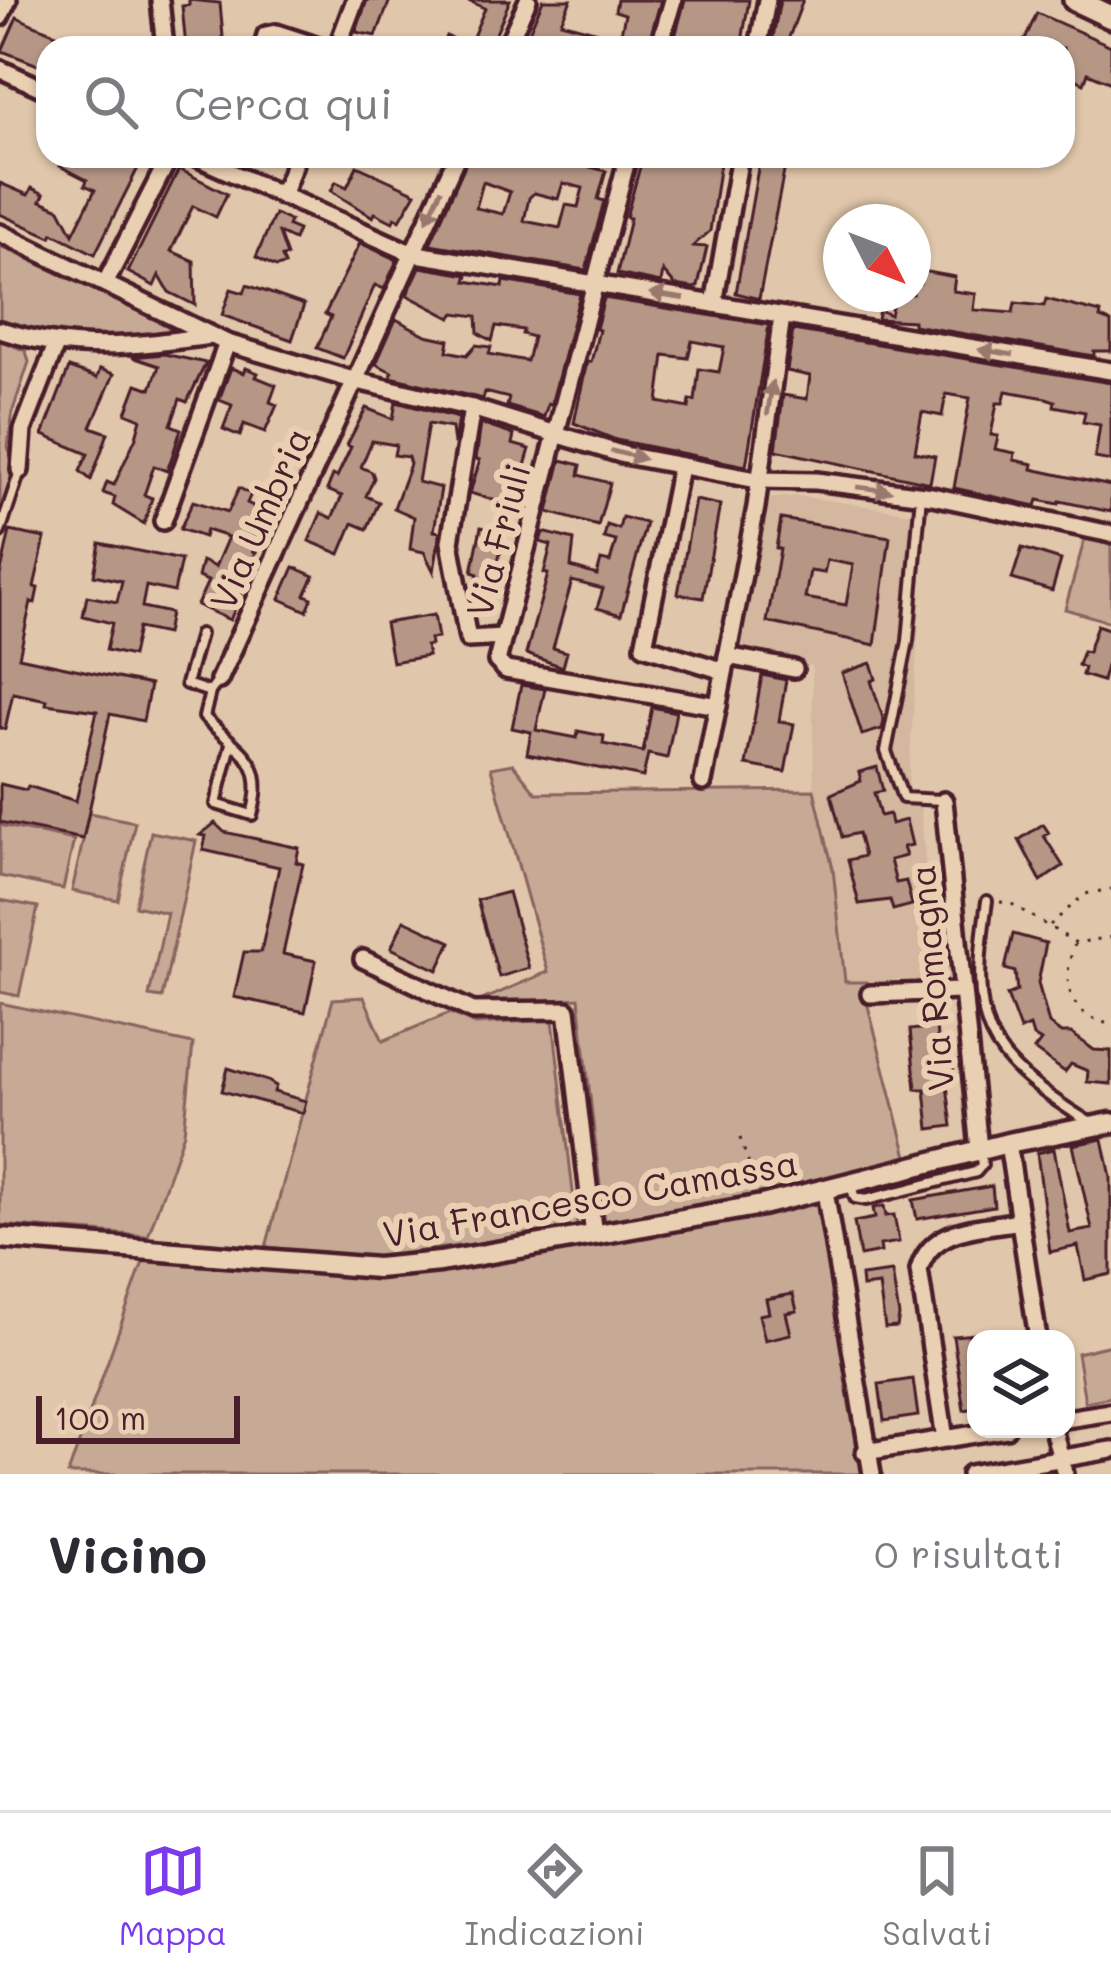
<!DOCTYPE html>
<html lang="it">
<head>
<meta charset="utf-8">
<style>
	body { margin:0; font-family:Mali,sans-serif; background:#f7f7f7; color:#2b2b33 }
	.controls { position:absolute; right:36px; bottom:36px; display:grid; overflow:hidden; border-radius:24px; box-shadow:0 3px 9px #0004 }
	.controls button { width:108px; height:108px; display:grid; place-items:center; padding:0; border:0; border-bottom:3px solid #e1e1e2; background:#fff; color:#2b2b33; font:60px sans-serif }
	.compass { position:absolute; left:823px; top:204px; width:108px; height:108px; border-radius:50%; background:#fff; box-shadow:0 3px 9px #0004; rotate:132deg }
	.scale { position:absolute; left:36px; bottom:30px; width:204px; box-sizing:border-box; padding-left:12px; border:6px solid #4a1f2b; border-top:0; font-size:33px; line-height:42px; white-space:nowrap; color:#4a1f2b; -webkit-text-stroke:9px #ead0b2; paint-order:stroke }
	.list { margin:0; padding:0; list-style:none }
	h2 { display:flex; justify-content:space-between; align-items:center; height:156px; margin:0; padding:0 48px; font-size:51px }
	h2 small { font-size:39px; font-weight:400; color:#7c7c81 }
	.icon { flex:none; width:66px; height:66px; fill:none; stroke:currentColor; stroke-width:2; stroke-linecap:round; stroke-linejoin:round }
	.map { position:relative; flex:none; width:1111px; height:1474px; overflow:hidden }
	.search { position:absolute; background:#fff; box-shadow:0 3px 9px #0004; left:36px; right:36px; top:36px; height:132px; display:flex; align-items:center; gap:30px; box-sizing:border-box; padding:0 42px; border-radius:36px; color:#7c7c81; font-size:45px }
	.sheet { height:336px; background:#fff }
	nav { display:flex; justify-content:space-around; align-items:center; box-sizing:border-box; height:168px; border-top:3px solid #e1e1e2; background:#fff; font-size:33px; color:#7c7c81 }
	nav a { display:grid; justify-items:center; gap:6px }
	nav .on { color:#7c3aed }
	.map>svg:first-child { display:block }
	.built { fill:#d3b89f }
	.green { fill:#c7aa95; stroke:#886460; stroke-width:3 }
	.building { fill:#b69786; stroke:#4a1f2b; stroke-width:3; fill-rule:evenodd }
	.lines { fill:none; stroke-linecap:round; stroke-linejoin:round }
	.service-casing { stroke:#4a1f2b; stroke-width:16 }
	.minor-casing { stroke:#4a1f2b; stroke-width:24 }
	.tertiary-casing { stroke:#4a1f2b; stroke-width:27 }
	.secondary-casing { stroke:#4a1f2b; stroke-width:30 }
	.path { stroke:#4a1f2b; stroke-width:3; stroke-dasharray:3 9; stroke-linecap:butt }
	.service { stroke:#ead0b2; stroke-width:8 }
	.minor { stroke:#ead0b2; stroke-width:15 }
	.tertiary { stroke:#ead0b2; stroke-width:18 }
	.secondary { stroke:#ead0b2; stroke-width:21 }
	.oneway { fill:#9a786e }
	.labels { text-anchor:middle; dominant-baseline:central; stroke-width:12; stroke-linejoin:round; paint-order:stroke }
	.street-label { font-size:36px; fill:#4a1f2b; stroke:#ead0b2 }
</style>
</head>
<body>
<div class="map">
<svg width="1111" height="1474" viewBox="0 0 1111 1474">
	<rect width="100%" height="100%" fill="#e0c6aa"/>
	<filter id="ink" filterUnits="userSpaceOnUse"><feTurbulence type="fractalNoise" baseFrequency=".00833" numOctaves="2"/><feDisplacementMap in="SourceGraphic" scale="24" xChannelSelector="R" yChannelSelector="G"/><feConvolveMatrix kernelMatrix="1 2 1 2 8 2 1 2 1" color-interpolation-filters="sRGB"/></filter>
	<g filter="url(#ink)">
		<path class="built" d="M799 496 926 515 908 790 919 791 927 881 941 892 949 978 845 983 833 869 814 790 812 666 740 652 767 499Z"/>
		<g class="green">
			<path d="M0 246 169 325 168 336 78 343 0 324Z"/>
			<path d="M0 340 26 351 29 362 13 410 8 447 17 469 0 519Z"/>
			<path d="M1085 538 1111 544V630L1110 622 1065 609Z"/>
			<path d="M513 764 536 793 814 790 833 869 845 982H867L868 1006 908 1160 760 1198 607 1224 604 1221 579 998 486 1004 482 1000 548 972 491 768Z"/>
			<path d="M89 813 135 822 118 900 72 891Z"/>
			<path d="M0 825 74 840 63 889 0 876Z"/>
			<path d="M151 832 196 841 162 998 149 996 167 913 135 906Z"/>
			<path d="M0 900 38 907 19 996 0 992Z"/>
			<path d="M364 997 383 1041 450 1013 475 1024 553 1020 577 1226 533 1236 376 1257 266 1247 333 999Z"/>
			<path d="M0 1003 193 1044 184 1133 148 1236 0 1225Z"/>
			<path d="M820 1203 849 1405 864 1474H68L144 1259 399 1278Z"/>
			<path d="M1111 1345V1397L1085 1402 1077 1353Z"/>
		</g>
		<g class="building">
			<path d="M189 0 220 3 224 48H186L182 6 189 5Z"/>
			<path d="M367 0H390L376 36 356 32Z"/>
			<path d="M510 0 490 48H441L446 36 469 46 485 8 466 0Z"/>
			<path d="M543 0H571L561 22 620 38 625 14 615 11 617 0H661L647 48H578L552 41 546 48H522Z"/>
			<path d="M685 0H749L741 48H672Z"/>
			<path d="M780 0H803L785 48H771Z"/>
			<path d="M1037 13 1111 46V83L1088 73 1084 83 1063 73V48H1021Z"/>
			<path d="M17 17 32 24 89 48H48V69L2 51Z"/>
			<path d="M65 156H144L95 254 53 233 51 237 0 214V183L28 195 32 188 44 194 41 201 60 209 73 234 95 190 85 185 87 180 60 166Z"/>
			<path d="M469 156H572L570 162 606 171 598 199 604 201 586 270 430 244ZM483 182 510 192 503 214 476 208ZM563 183 583 188 578 207 566 205 560 228 524 221 529 198 534 193 558 199Z"/>
			<path d="M643 156 694 161V156H721L710 231 693 246 707 247 698 286 694 288 675 285 663 271 661 283 617 274 630 218 626 217Z"/>
			<path d="M754 156H787L759 299 736 293 759 163Z"/>
			<path d="M357 166 416 193 400 220 395 217 393 222 375 213 373 217 331 191 336 182 347 187Z"/>
			<path d="M179 169 227 194 216 217 193 206 171 251 194 261 195 305 169 292 159 275 154 286 128 272Z"/>
			<path d="M275 214 290 221 288 226 298 230 294 240 279 233 287 256 282 257 285 265 276 267 256 257Z"/>
			<path d="M360 243 397 260 384 289 375 285 343 358 317 348 331 317 325 314Z"/>
			<path d="M420 267 468 275 466 281 503 287 504 281 580 294 551 405 548 404 544 417 507 406 509 398 485 392 483 399 391 377 392 372 376 364 396 319 426 335 449 340 447 351 467 355 476 345 491 347 489 354 527 361 533 337 522 334 523 330 496 326 492 341 478 333 477 316 455 313 451 318 407 295Z"/>
			<path d="M922 271 955 277 953 291 976 294 974 310 1013 313 1015 303 1044 306 1046 299 1101 313 1100 318 1111 322V351H1094V356L913 325V321L877 319 879 310 890 315 895 294H913V282L920 283Z"/>
			<path d="M247 285 304 305 292 340 222 315 231 289 244 293Z"/>
			<path d="M604 298 769 325 746 466 616 440 574 423 587 362H591L599 330 596 329ZM692 341 724 347 719 372 699 369 695 401 690 400 689 408 658 402 664 355 688 358Z"/>
			<path d="M793 330 1111 383V461L1095 458 1100 425 1083 422 1085 412 1054 406 1055 401 1046 398 1006 391 1003 403H997L991 435 998 436 995 449 1015 453 1014 460 1033 464 1032 469 1111 486V512L1060 501 1059 504 1038 500 1036 506 954 488 970 398 946 394 942 416 922 412 915 452 935 456 930 483 776 450 783 395 807 399 810 376 787 371Z"/>
			<path d="M164 354 206 363 187 402 180 399 171 425 181 429 174 451 167 471 154 466 144 495 152 498 144 524 113 505 115 497 103 493 107 482 114 485 136 437 141 419 126 413 137 384 151 389 159 366 132 357Z"/>
			<path d="M69 368 97 378 100 369 114 374 91 427 108 433 91 480 80 471 88 454 43 435Z"/>
			<path d="M231 368 244 373 246 368 258 373 256 377 276 385 270 402 277 405 265 432 244 424 240 436 223 429 232 405 219 400Z"/>
			<path d="M396 402 458 418 454 444 452 428 428 424 418 482 441 488 434 531 440 532 434 572 424 552 410 549 414 517 394 508 410 464 408 457 394 455 396 445 372 441 361 467 372 472 374 478 366 496 379 502 367 529 353 523 340 554 309 541 321 513 332 518 342 496 327 490 333 475 337 477 351 447 347 445 366 408 393 419Z"/>
			<path d="M481 424 514 435 512 444 530 449 524 469 534 472 523 509 470 493 480 460 476 459Z"/>
			<path d="M561 460 581 465 579 475 610 483 598 526 548 512Z"/>
			<path d="M239 488 251 494 247 503 274 516 253 551 256 552 244 580 247 581 230 620 197 605 208 581 198 577 202 561 215 567 228 537 206 530 204 537 180 529 193 501 228 512Z"/>
			<path d="M695 500 720 505 703 598 678 594Z"/>
			<path d="M622 517 646 523 621 615 597 608 603 589 572 581 553 648 567 652 563 667 526 654 548 574 544 573 551 545 540 542 543 532 574 540 571 567 597 575 601 560 610 562 616 541 604 538 607 525 619 529Z"/>
			<path d="M781 519 890 537 875 645 767 622 780 549 776 548ZM827 560 853 565 846 605 805 598 810 571 824 573Z"/>
			<path d="M481 527 505 533 491 589 475 585 478 574 472 572Z"/>
			<path d="M10 531 45 538 34 587 38 588 35 603 31 602 19 657 150 685 143 721 110 714 83 839 0 822V784L26 790 28 786 76 801 97 711 46 704 47 700 13 693 5 729 0 728V576Z"/>
			<path d="M100 543 181 560 174 592 146 586 142 607 170 613 166 634 138 628 132 656 106 650 112 623 83 616 87 596 117 602 122 581 94 575Z"/>
			<path d="M1022 548 1061 560 1052 591 1012 579Z"/>
			<path d="M294 567 314 576 305 595 312 598 307 611 280 599Z"/>
			<path d="M434 615 438 638 430 639 431 645 426 646 428 656 392 662 385 623Z"/>
			<path d="M1097 625 1111 630V668L1106 666 1102 681 1082 675 1084 668 1078 665 1083 651 1088 652Z"/>
			<path d="M871 663 876 679 871 681 884 721 882 729 862 735 842 673Z"/>
			<path d="M762 675 786 680 779 721 794 724 785 772 746 765Z"/>
			<path d="M521 685 545 689 536 730 577 738 578 731 604 736 603 744 643 752 652 707 676 712 667 758 648 754 643 777 527 754 531 732 512 728Z"/>
			<path d="M877 767 883 791 874 793 880 816 889 814 891 824 906 820 912 845 903 847 906 856 890 860 896 883 906 881 912 905 893 910 890 900 859 904 848 860 864 856 858 833 842 837 831 794 861 781 859 772Z"/>
			<path d="M215 823 224 832 299 848 296 862 303 864 283 954 316 961 305 1012 234 997 244 952H261L279 867 203 850 206 836 200 835Z"/>
			<path d="M1043 824 1049 833 1044 836 1063 866 1041 881 1019 840Z"/>
			<path d="M508 892 529 968 499 977 477 900Z"/>
			<path d="M404 920 451 942 438 970 391 948Z"/>
			<path d="M1013 934 1046 943 1038 983 1049 1024 1061 1033H1071L1094 1050 1111 1051V1084L1087 1082 1088 1071 1071 1064 1065 1072 1034 1050 1041 1041 1033 1036 1030 1026 1020 1030 1007 995 1017 991 1015 972 1005 969Z"/>
			<path d="M936 1027 939 1059 952 1057 954 1076 946 1077 952 1126 929 1129 925 1089H916L910 1030Z"/>
			<path d="M228 1068 268 1081 276 1086 274 1092 306 1101 303 1113 222 1091Z"/>
			<path d="M1103 1139 1111 1177V1274L1085 1280 1078 1246 1050 1252 1037 1153 1054 1149 1070 1233 1092 1229 1073 1145Z"/>
			<path d="M992 1186 994 1206 917 1219 913 1200Z"/>
			<path d="M884 1206 886 1216 894 1215 899 1242 880 1245 881 1252 860 1256 854 1222 875 1218 873 1208Z"/>
			<path d="M892 1272 899 1316 897 1327 885 1328 879 1285 862 1287 861 1276Z"/>
			<path d="M793 1294 797 1311 786 1313 791 1334 765 1340 759 1315 769 1313 766 1299Z"/>
			<path d="M976 1334V1408L964 1410 953 1336Z"/>
			<path d="M913 1379 918 1416 884 1421 879 1384Z"/>
		</g>
		<g class="lines">
			<g class="service-casing">
				<g id="service">
					<path d="M921 495 908 641 886 751 903 798 942 800"/>
					<path d="M0 532 20 471"/>
					<path d="M200 634 186 684 210 692"/>
					<path d="M218 681 210 692 204 717C240 753 268 759 252 815L216 804 231 744"/>
					<path d="M987 901C969 1026 981 1055 1089 1122"/>
					<path d="M851 1186 855 1198 866 1200 976 1172 982 1165 980 1152"/>
				</g>
			</g>
			<g class="minor-casing">
				<g id="minor">
					<path d="M160 0 165 48"/>
					<path d="M0 17 8 0"/>
					<path d="M263 48 266 35 276 33 322 48"/>
					<path d="M337 48 355 0"/>
					<path d="M506 48 528 0"/>
					<path d="M659 48 673 0"/>
					<path d="M758 48 767 0"/>
					<path d="M0 69 48 91"/>
					<path d="M194 156 411 253 1111 371"/>
					<path d="M628 156 497 661 506 670 718 706"/>
					<path d="M282 196 297 156"/>
					<path d="M0 233 227 343 353 380 472 408 624 455 757 480 816 481 932 496 1111 534"/>
					<path d="M106 282 170 156"/>
					<path d="M714 304 740 156"/>
					<path d="M0 330C76 354 133 346 210 336"/>
					<path d="M472 408 450 542 468 639 503 637"/>
					<path d="M680 467 644 646 724 671"/>
					<path d="M20 470 23 430 56 345"/>
					<path d="M163 521 227 343"/>
					<path d="M727 656 794 669"/>
					<path d="M219 680 457 156"/>
					<path d="M703 782 756 507 782 316"/>
					<path d="M944 801 979 1149"/>
					<path d="M363 959 473 1011 567 1010 594 1236"/>
					<path d="M870 994 961 991"/>
					<path d="M1008 1143 1038 1339"/>
					<path d="M825 1191 872 1474"/>
					<path d="M1066 1419 1111 1412"/>
					<path d="M1053 1429 1065 1474"/>
					<path d="M945 1439 919 1270C931 1226 981 1228 1020 1221"/>
					<path d="M865 1452 1006 1429"/>
					<path d="M970 1474 1111 1450"/>
				</g>
			</g>
			<g class="tertiary-casing">
				<path id="tertiary" d="M0 1238 377 1268 440 1262 762 1205 1008 1143 1111 1123"/>
			</g>
			<g class="secondary-casing">
				<path id="secondary" d="M1075 0 1111 17"/>
			</g>
			<g class="path">
				<path d="M1000 902 1010 903 1076 943 1111 937"/>
				<path d="M1050 925 1085 894 1111 889"/>
				<path d="M1075 944C1060 981 1068 1017 1111 1024"/>
				<path d="M740 1138 758 1192"/>
			</g>
			<use href="#service" class="service"/>
			<use href="#minor" class="minor"/>
			<use href="#tertiary" class="tertiary"/>
			<use href="#secondary" class="secondary"/>
		</g>
		<defs><path id="oneway-solid" d="M-6-.8H1V-3.2L6.5 0L1 3.2V.8H-6Z" transform="scale(3)"/></defs>
		<g class="oneway">
			<use href="#oneway-solid" transform="translate(434 205) rotate(115)"/>
			<use href="#oneway-solid" transform="translate(667 296) rotate(-171)"/>
			<use href="#oneway-solid" transform="translate(996 352) rotate(-171)"/>
			<use href="#oneway-solid" transform="translate(770 398) rotate(-81)"/>
			<use href="#oneway-solid" transform="translate(628 455) rotate(14)"/>
			<use href="#oneway-solid" transform="translate(874 489) rotate(7)"/>
		</g>
	</g>
	<g class="labels">
		<g class="street-label">
			<text transform="translate(259 518) rotate(-66)">Via Umbria</text>
			<text transform="translate(497 540) rotate(-75)">Via Friuli</text>
			<text transform="translate(930 978) rotate(-95)">Via Romagna</text>
			<text transform="translate(590 1197) rotate(-10)">Via Francesco Camassa</text>
		</g>
	</g>
</svg>
<div class="controls">
<button><svg class="icon" aria-label="layers" viewBox="0 0 24 24"><path d="M12 4l9 5-9 5-9-5zM3 14l9 5 9-5"/></svg></button>
</div>
<svg class="compass" viewBox="-18 -18 36 36"><path d="M0-13l5 13h-10z" fill="#e53935"/><path d="M0 13l5-13h-10z" fill="#7c7c81"/></svg>
<div class="scale">100 m</div>
<div class="search"><svg class="icon" aria-label="search" viewBox="0 0 24 24"><circle cx="10" cy="10" r="6"/><path d="M15 15l6 6"/></svg>Cerca qui</div>
</div>
<section class="sheet">
<h2>Vicino<small>0 risultati</small></h2>
<ul class="list">
</ul>
</section>
<nav>
<a class="on"><svg class="icon" aria-label="map" viewBox="0 0 24 24"><path d="M3 6l6-2 6 2 6-2v14l-6 2-6-2-6 2zM9 4v14M15 6v14"/></svg>Mappa</a>
<a><svg class="icon" aria-label="directions" viewBox="0 0 24 24"><path d="M12 3l9 9-9 9-9-9zM9 14v-3h6M13 9l2 2-2 2"/></svg>Indicazioni</a>
<a><svg class="icon" aria-label="saved" viewBox="0 0 24 24"><path d="M7 4h10v16l-5-4-5 4z"/></svg>Salvati</a>
</nav>
</body>
</html>
